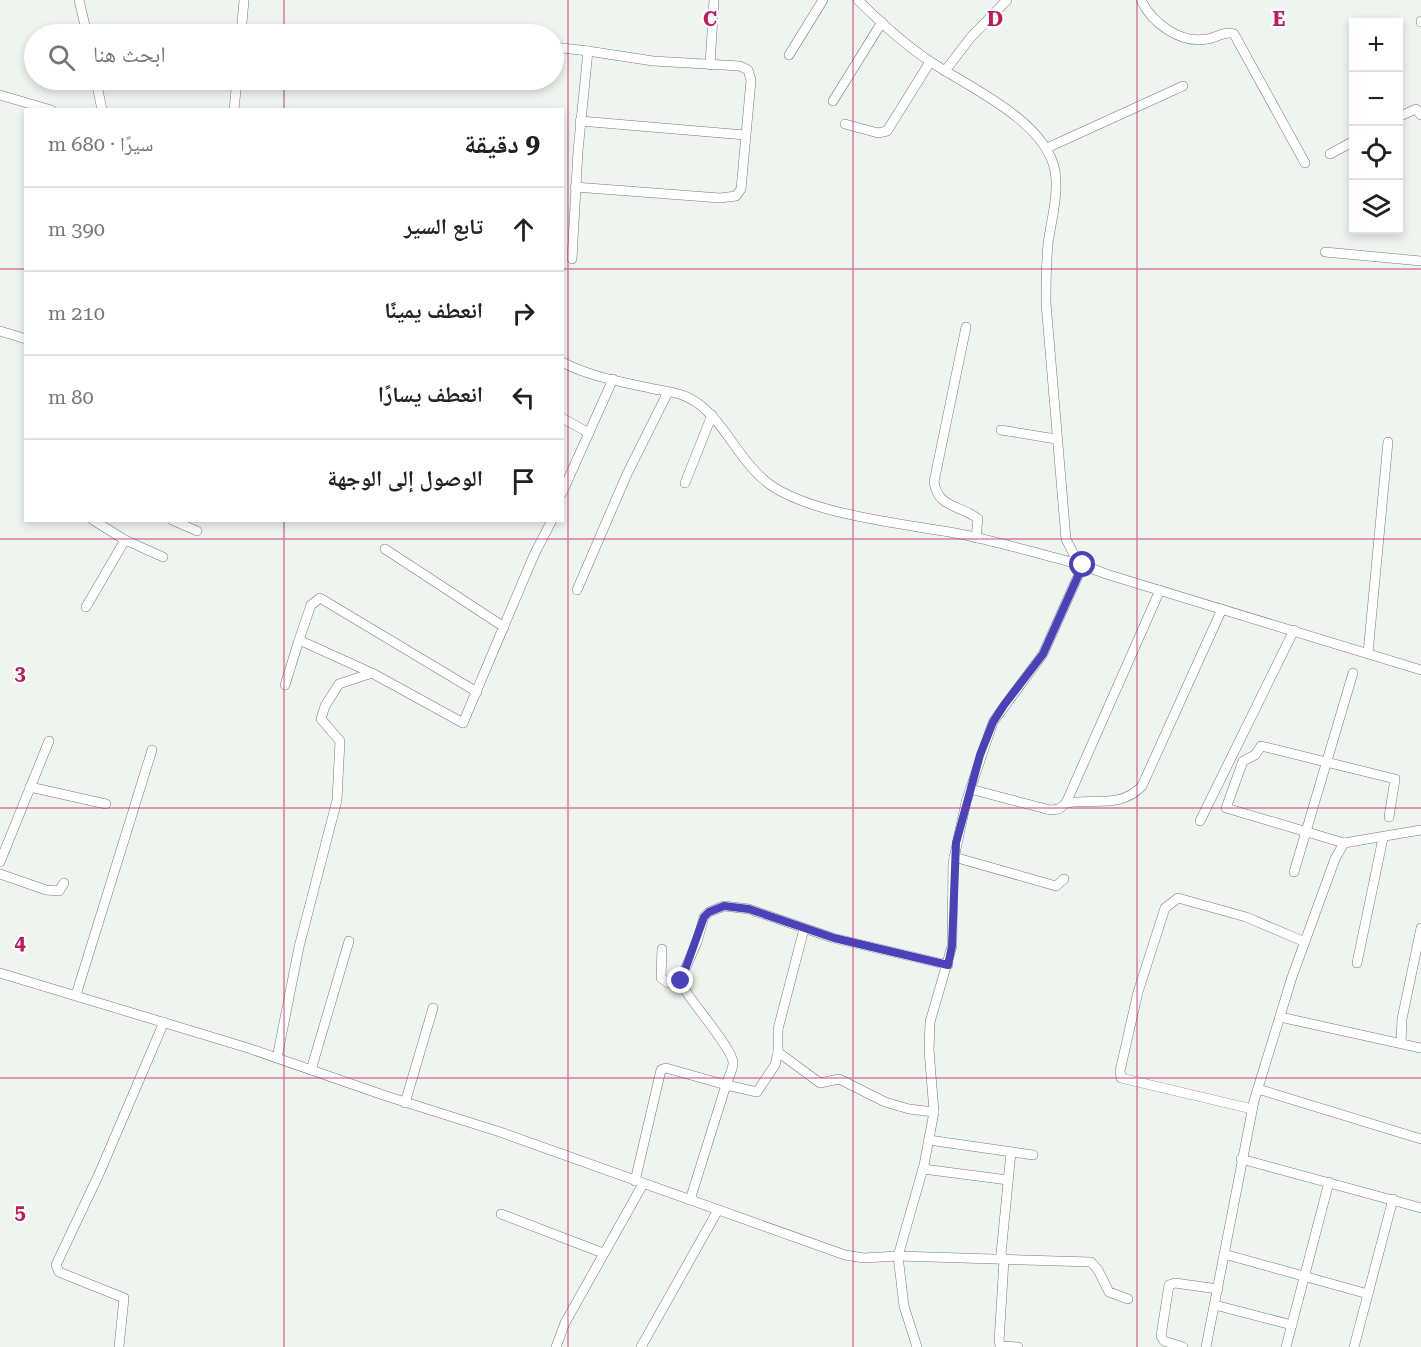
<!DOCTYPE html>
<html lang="ar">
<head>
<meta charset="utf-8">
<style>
	body { margin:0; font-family:"Roboto Serif","Noto Naskh Arabic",serif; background:#f2f2f2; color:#222; direction:rtl }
	.controls { position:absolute; right:18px; top:18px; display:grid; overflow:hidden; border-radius:0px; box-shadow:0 3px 9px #0003 }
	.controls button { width:54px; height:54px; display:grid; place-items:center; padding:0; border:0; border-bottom:2px solid #e0e0e0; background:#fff; color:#222; font:30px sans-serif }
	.stop { position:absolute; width:18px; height:18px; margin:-14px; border:4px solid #4a42b9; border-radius:50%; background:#fff }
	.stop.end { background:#4a42b9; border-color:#fff; box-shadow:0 2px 6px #0008 }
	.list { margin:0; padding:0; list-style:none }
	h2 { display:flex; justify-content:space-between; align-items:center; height:78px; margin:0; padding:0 24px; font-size:26px }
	h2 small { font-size:20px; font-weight:400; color:#767676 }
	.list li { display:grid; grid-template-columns:39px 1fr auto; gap:18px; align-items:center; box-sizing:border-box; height:84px; padding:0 24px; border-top:2px solid #e0e0e0 }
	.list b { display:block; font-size:22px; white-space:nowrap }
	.list em { font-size:20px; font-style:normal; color:#767676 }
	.icon { flex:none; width:33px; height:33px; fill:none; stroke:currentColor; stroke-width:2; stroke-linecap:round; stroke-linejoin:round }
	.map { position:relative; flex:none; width:1421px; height:1347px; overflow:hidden; direction:ltr }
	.search { position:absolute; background:#fff; box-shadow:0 3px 9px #0003; left:24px; top:24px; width:540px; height:66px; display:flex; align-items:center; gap:15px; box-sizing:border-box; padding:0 21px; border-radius:33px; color:#767676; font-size:22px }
	.panel { position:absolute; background:#fff; box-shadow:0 3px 9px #0003; left:24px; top:108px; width:540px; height:414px; border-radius:0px; direction:rtl }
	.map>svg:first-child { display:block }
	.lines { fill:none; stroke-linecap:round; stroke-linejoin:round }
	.minor-casing { stroke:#737a75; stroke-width:10 }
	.minor { stroke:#fff; stroke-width:9 }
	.route { stroke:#4a42b9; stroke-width:8 }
	.grid { fill:none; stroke:#c2185b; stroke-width:1.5; stroke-opacity:0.55 }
	.grid-label { font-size:20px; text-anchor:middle; font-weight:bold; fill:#c2185b; stroke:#fff; stroke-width:4.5; stroke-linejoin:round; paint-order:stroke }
</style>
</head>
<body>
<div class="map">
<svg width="1421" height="1347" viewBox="0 0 1421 1347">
	<rect width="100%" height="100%" fill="#eef5ef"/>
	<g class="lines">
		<g class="minor-casing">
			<g id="minor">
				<path d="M79 0 87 34"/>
				<path d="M858 0C881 23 905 45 931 62 970 88 1046 121 1055 171 1059 194 1051 221 1048 244 1046 264 1046 283 1046 303L1066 539 1075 557 1083 565 1106 574 1421 670"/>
				<path d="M1141 0C1152 23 1180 44 1207 39 1216 38 1226 30 1234 34L1305 163"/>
				<path d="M1421 21V22"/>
				<path d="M241 34 244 0"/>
				<path d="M554 47 588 51 578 151 572 259"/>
				<path d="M789 55 823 0"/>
				<path d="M710 65 714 0"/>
				<path d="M945 71 971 37 1007 0"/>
				<path d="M96 80 102 110"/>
				<path d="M0 95 51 110"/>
				<path d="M833 101 882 22"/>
				<path d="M234 110 237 80"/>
				<path d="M1398 117 1416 109 1421 115"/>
				<path d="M580 121 745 135"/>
				<path d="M845 124 878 133 887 131 930 62"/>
				<path d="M1047 148 1183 86"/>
				<path d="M1330 154 1354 141"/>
				<path d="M575 187 720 198 736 196 741 189 751 80 748 70 740 66 653 61 588 51"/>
				<path d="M1325 252 1421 261"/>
				<path d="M966 327 934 482C938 509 962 505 978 519L976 538"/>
				<path d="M0 331 26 339"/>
				<path d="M562 362C590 377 623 382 654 389 665 391 678 392 689 398 724 415 738 465 775 488 821 516 906 524 960 534 1001 542 1042 555 1083 565L1043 654 993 722 966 802 953 863 952 946 930 1022 929 1050 934 1112 924 1165 898 1256 1091 1262 1098 1270 1109 1292 1128 1299"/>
				<path d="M562 418 589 433"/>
				<path d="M1001 430 1056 439"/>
				<path d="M685 483 712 415"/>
				<path d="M562 493 613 379"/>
				<path d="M93 520 125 540 163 557"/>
				<path d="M172 520 197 531"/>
				<path d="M385 549 504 627"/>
				<path d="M577 590 627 474 668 392"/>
				<path d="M86 607 125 540"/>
				<path d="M299 640 311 605 320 598 477 692"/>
				<path d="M1368 653 1388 442"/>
				<path d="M285 685 299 640 372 673 463 723 534 555 552 520"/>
				<path d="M30 787 106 804"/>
				<path d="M970 789 1050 810 1059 809 1066 803 1160 590"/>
				<path d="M1066 803C1094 798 1120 809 1142 786L1222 609"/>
				<path d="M1200 821 1294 630"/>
				<path d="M1344 843 1226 808 1243 761 1255 755 1261 746 1395 779 1389 817"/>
				<path d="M954 857 1056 886 1064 879"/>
				<path d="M0 862 49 741"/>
				<path d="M1294 872 1353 673"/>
				<path d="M0 874 46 890 59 891 64 883"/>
				<path d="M662 949 661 978 668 983H679L697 942 704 917 709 912 724 906 749 909 833 938 948 965"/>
				<path d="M1357 963 1383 838"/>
				<path d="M0 973 248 1048 386 1096 500 1132 845 1255 864 1258 898 1256 904 1306 917 1347"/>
				<path d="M76 995 152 750"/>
				<path d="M1280 1017 1421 1048"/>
				<path d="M1401 1043 1402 1019 1421 928"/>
				<path d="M778 1052V1029L804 929"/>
				<path d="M277 1058 299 947 337 800 340 741 321 719 325 706 339 684 372 673"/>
				<path d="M311 1070 349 941"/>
				<path d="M1258 1089 1421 1139"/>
				<path d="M405 1103 433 1008"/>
				<path d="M1252 1109 1121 1078 1120 1071 1138 992 1165 908 1178 898 1246 917 1305 942"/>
				<path d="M929 1140 1033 1155"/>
				<path d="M1011 1152 1001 1254 1004 1260 999 1342 1001 1346 1018 1347"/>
				<path d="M1241 1159 1421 1208"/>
				<path d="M923 1169 1008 1180"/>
				<path d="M635 1181 661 1070 666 1068 726 1085C728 1078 733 1070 733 1063 734 1050 689 1000 680 982"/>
				<path d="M690 1200 726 1085 757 1092 775 1065 778 1052 820 1083 839 1079 885 1102 909 1109 934 1112"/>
				<path d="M501 1214 603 1253"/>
				<path d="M1224 1254 1368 1294"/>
				<path d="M1215 1305 1292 1325"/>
				<path d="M119 1347 124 1298 59 1272 56 1265 99 1174 164 1022"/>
				<path d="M556 1347 565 1323 643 1184"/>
				<path d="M641 1347 718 1210"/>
				<path d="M1183 1347 1164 1341 1161 1336 1169 1285 1175 1283 1218 1289"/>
				<path d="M1206 1347 1254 1101 1292 977 1335 859 1344 843 1421 830"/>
				<path d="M1286 1347 1329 1182"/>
				<path d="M1354 1347 1393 1199"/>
			</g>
		</g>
		<use href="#minor" class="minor"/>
	</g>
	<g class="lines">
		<path class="route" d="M681 981 704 917 709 912 724 906 749 909 834 938 948 965 952 946 956 843 980 755 993 722 1004 705 1043 654 1083 565"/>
	</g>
	<path class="grid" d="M284 0V34M568 0V1347M853 0V1347M1137 0V1347M284 80V110M0 269H26M562 269H1421M284 520V1347M0 539H1421M0 808H1421M0 1078H1421"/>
	<g class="grid-label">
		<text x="710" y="26">C</text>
		<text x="995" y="26">D</text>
		<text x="1279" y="26">E</text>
		<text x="20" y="680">3</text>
		<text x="20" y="950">4</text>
		<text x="20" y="1219">5</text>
	</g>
</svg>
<div class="controls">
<button>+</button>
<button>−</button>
<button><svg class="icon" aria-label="locate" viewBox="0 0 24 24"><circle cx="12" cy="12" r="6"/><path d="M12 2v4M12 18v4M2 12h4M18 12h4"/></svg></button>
<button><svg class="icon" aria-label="layers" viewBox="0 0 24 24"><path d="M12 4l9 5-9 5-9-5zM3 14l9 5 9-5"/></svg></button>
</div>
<div class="stop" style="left:1083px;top:565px"></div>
<div class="stop end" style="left:681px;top:981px"></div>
<div class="search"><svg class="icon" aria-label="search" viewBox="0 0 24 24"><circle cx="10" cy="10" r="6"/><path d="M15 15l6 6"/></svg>ابحث هنا</div>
<section class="panel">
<h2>9 دقيقة<small>سيرًا · 680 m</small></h2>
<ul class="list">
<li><svg class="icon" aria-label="ahead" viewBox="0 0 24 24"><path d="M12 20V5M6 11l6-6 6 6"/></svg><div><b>تابع السير</b></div><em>390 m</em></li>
<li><svg class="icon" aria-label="right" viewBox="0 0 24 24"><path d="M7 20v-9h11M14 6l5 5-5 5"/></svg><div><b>انعطف يمينًا</b></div><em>210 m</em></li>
<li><svg class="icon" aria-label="left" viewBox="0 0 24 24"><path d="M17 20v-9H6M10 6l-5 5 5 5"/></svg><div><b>انعطف يسارًا</b></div><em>80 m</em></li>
<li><svg class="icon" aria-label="arrive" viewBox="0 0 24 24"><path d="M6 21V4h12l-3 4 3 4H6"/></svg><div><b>الوصول إلى الوجهة</b></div></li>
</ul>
</section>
</div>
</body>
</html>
